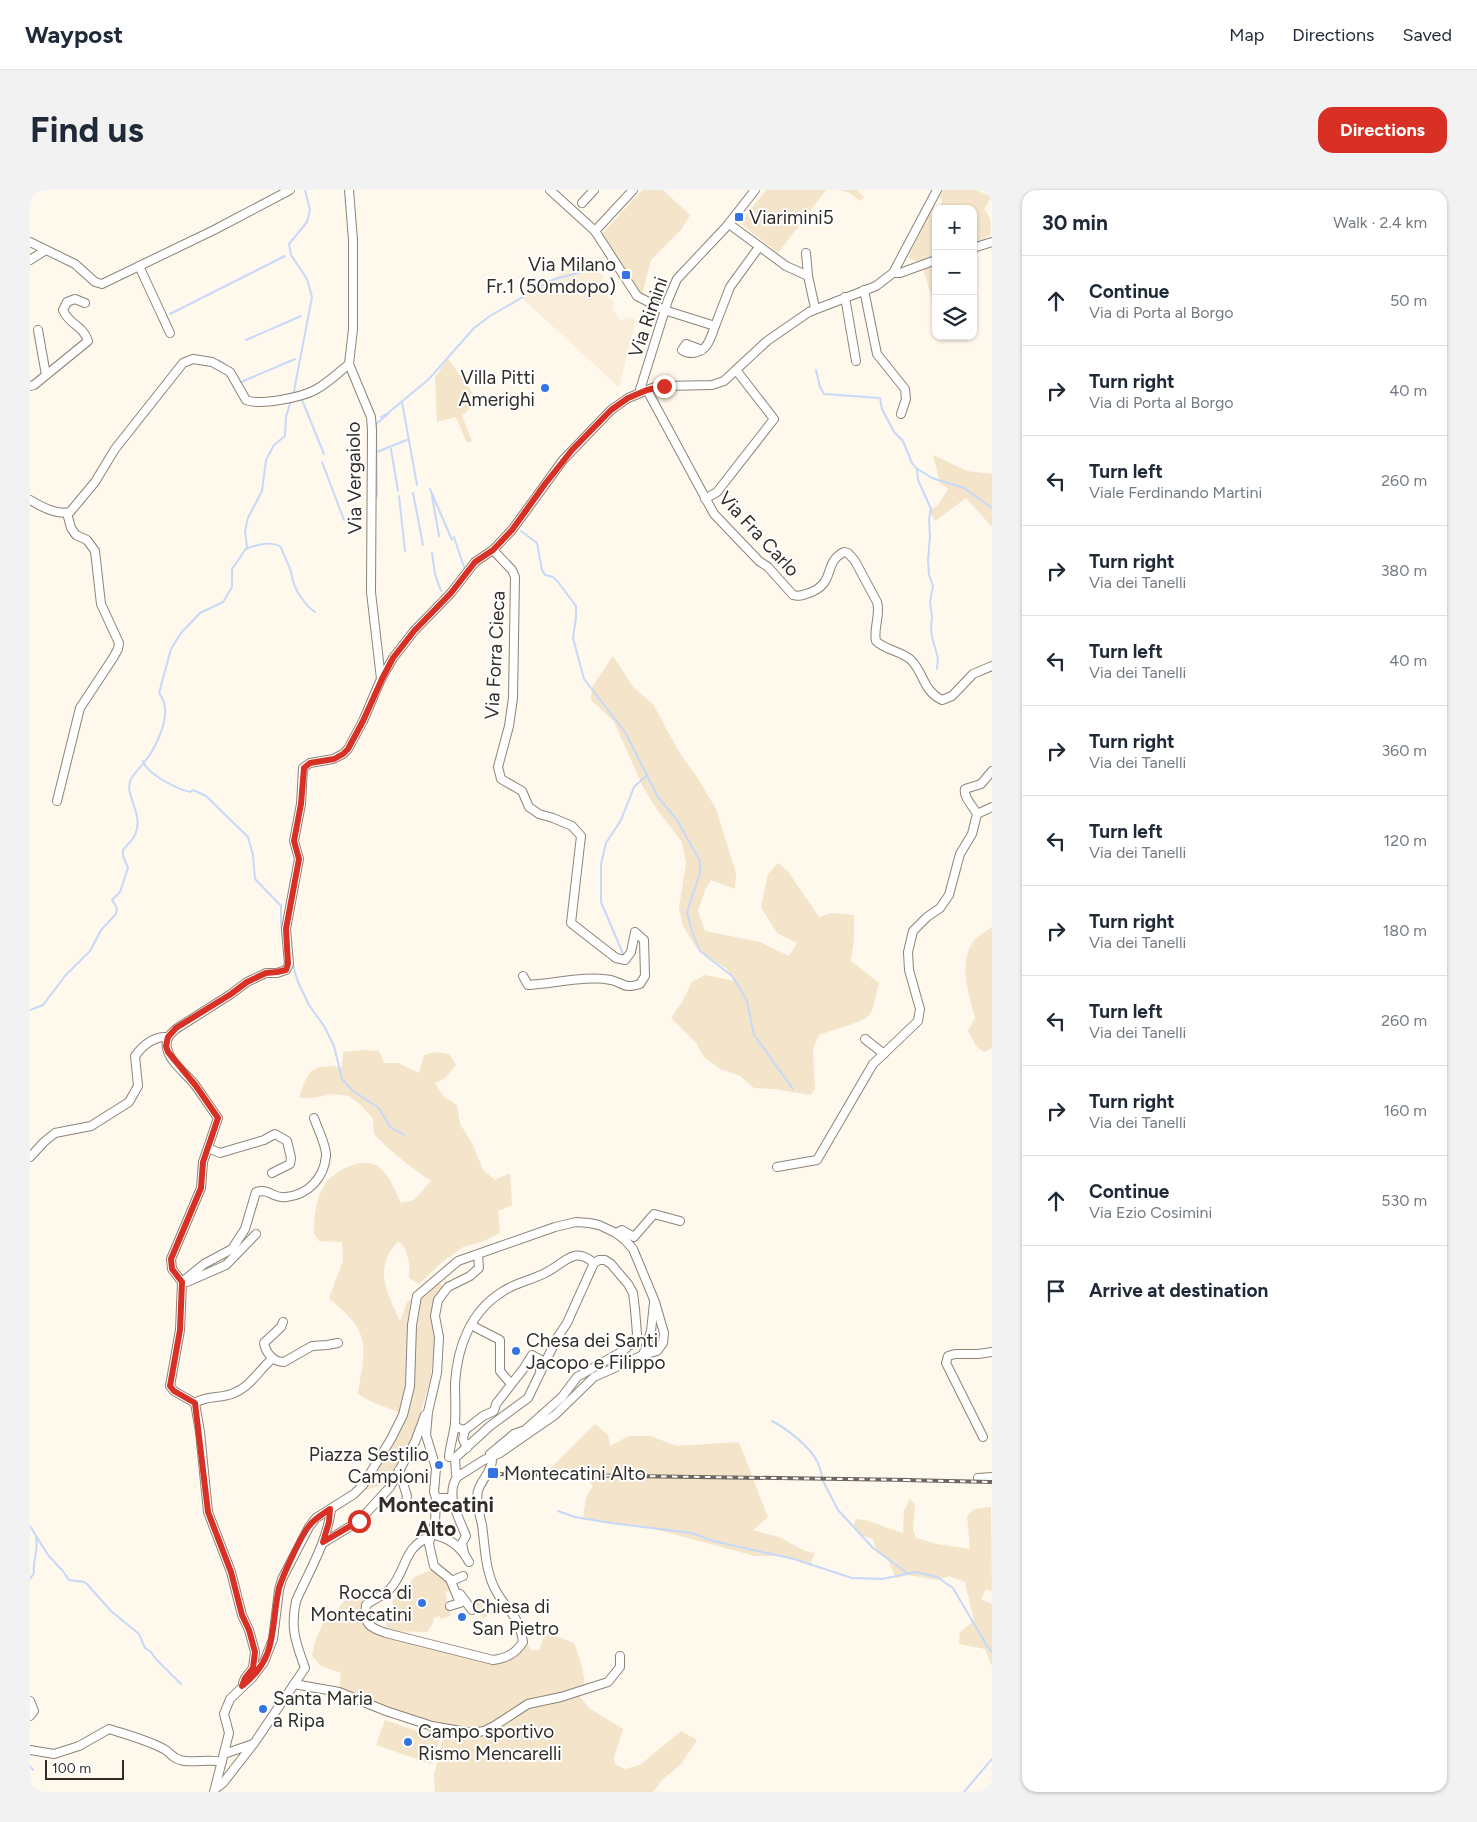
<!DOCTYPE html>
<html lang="en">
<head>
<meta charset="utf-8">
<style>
	body { margin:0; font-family:Figtree,sans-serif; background:#f2f2f3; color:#1f2937 }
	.controls { position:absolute; right:15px; top:15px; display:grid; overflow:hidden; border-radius:10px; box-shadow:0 1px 4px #0004 }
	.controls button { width:45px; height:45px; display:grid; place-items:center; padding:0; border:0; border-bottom:1px solid #e0e1e3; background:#fff; color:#1f2937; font:25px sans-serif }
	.scale { position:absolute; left:15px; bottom:12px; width:79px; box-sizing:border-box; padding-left:5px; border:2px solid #312e29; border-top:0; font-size:14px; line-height:18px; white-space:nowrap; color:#312e29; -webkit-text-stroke:4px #fff; paint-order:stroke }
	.stop { position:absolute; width:15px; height:15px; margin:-11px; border:4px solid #d93025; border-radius:50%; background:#fff }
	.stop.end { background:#d93025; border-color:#fff; box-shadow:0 1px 5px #0008 }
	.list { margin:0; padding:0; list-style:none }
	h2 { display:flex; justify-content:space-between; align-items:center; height:65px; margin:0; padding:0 20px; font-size:21px }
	h2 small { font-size:16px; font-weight:400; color:#747a83 }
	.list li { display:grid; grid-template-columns:32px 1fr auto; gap:15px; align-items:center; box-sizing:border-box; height:90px; padding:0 20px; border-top:1px solid #e0e1e3 }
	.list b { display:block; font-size:19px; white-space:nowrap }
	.list p { margin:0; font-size:16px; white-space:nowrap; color:#747a83 }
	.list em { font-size:16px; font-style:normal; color:#747a83 }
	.icon { flex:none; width:28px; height:28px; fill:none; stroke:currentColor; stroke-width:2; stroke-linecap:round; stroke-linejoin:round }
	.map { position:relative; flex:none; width:962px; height:1602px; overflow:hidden; border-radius:15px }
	header { display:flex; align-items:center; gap:30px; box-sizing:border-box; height:70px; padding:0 25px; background:#fff; border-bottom:1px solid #e0e1e3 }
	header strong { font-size:24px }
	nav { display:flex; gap:28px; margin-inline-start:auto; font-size:18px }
	.intro { display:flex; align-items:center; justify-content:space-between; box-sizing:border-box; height:120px; padding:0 30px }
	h1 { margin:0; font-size:35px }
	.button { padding:12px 22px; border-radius:15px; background:#d93025; color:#fff; font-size:18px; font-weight:700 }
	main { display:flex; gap:30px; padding:0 30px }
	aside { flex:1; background:#fff; border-radius:15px; box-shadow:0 1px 4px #0004 }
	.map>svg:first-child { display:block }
	.built { fill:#faedd9 }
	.green { fill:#f4e4ca }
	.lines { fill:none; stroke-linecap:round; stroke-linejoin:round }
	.stream { stroke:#c7d9f8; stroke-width:2 }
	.minor-casing { stroke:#8c8478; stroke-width:10 }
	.minor { stroke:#fff; stroke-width:8 }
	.rail-casing { stroke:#6b6760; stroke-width:4 }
	.rail { stroke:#fff; stroke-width:2; stroke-dasharray:5.5; stroke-linecap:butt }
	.route { stroke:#d93025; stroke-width:6 }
	.poi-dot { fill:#3474e2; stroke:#fff; stroke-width:2 }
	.labels { text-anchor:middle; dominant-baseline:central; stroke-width:4; stroke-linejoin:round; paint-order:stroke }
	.poi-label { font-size:19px; fill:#312e29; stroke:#fff; text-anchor:start }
	.street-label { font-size:19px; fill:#312e29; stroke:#fff }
	.quarter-label { font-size:21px; font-weight:bold; fill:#312e29; stroke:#fff }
</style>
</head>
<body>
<header>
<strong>Waypost</strong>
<nav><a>Map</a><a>Directions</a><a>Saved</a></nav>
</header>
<div class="intro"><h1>Find us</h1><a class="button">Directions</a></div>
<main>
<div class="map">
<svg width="962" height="1602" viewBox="0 0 962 1602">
	<rect width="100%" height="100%" fill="#fef8ed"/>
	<path class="built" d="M560 67 573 87 571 94 584 114 582 118 590 130 600 127 606 130 589 197 491 107Z"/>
	<g class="green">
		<path d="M612 0H633L660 25 651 40 621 70 612 105 572 44Z"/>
		<path d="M736 0H796L748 63 710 33Z"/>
		<path d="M809 0H827L834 7 830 11 820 3Z"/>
		<path d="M913 0H947L961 7 954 20C962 27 962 37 960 46L955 47 956 52 943 56V19H909L912 12 910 6Z"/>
		<path d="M906 22V68L889 73 878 67 900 23Z"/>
		<path d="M906 74V106L902 108 893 79Z"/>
		<path d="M418 169 448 210 432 226 442 251 437 253 426 227 407 232 405 187Z"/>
		<path d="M903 265 937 281 962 284V337L936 308 905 331 899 321 909 314 918 299 910 293Z"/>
		<path d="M583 466 603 497 623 514 649 562 667 587 686 619 706 683 705 699 681 690 675 700 668 721 675 741 730 752 759 766 767 753 747 743 731 717 738 684 748 673 757 680 789 727 802 723 824 725V750L821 771 849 793C846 802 845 816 840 824 834 833 801 840 789 845L783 859 785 899 780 905 745 899 724 898 710 886 690 879 674 867 666 853 641 828 652 812 662 792 675 785 705 791 697 779 667 759 653 736 649 718 656 673 652 652 626 618 613 597 584 532 561 510 562 497Z"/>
		<path d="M962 737V858L954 862 947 857 938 841 945 828C939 805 928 774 943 752 947 746 956 741 962 737Z"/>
		<path d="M335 860 349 861 354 873H368L389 883 394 865 406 862 419 864 426 875 414 889 405 893 413 906 427 915 430 934 442 953 453 980 465 990 480 983 482 1015 468 1021 470 1043 454 1051 433 1057 412 1072 389 1094 379 1088C380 1076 379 1058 368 1051 364 1056 359 1062 357 1068 348 1089 361 1112 370 1131L377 1112 407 1093 412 1095 413 1099 401 1126 406 1147 400 1191 382 1252 358 1294 335 1300 361 1257 376 1226C359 1217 344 1215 328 1204 330 1185 338 1161 330 1143 325 1129 309 1118 299 1108L313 1071 312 1052 289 1051 284 1044C284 1010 291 984 326 974 333 972 344 973 349 977 360 986 365 1001 371 1013L384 1010 401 991C380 977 361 962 344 944L343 929 332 916 319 906 303 904 283 908H269C278 879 282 874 312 877L313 862Z"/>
		<path d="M565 1234 578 1245 580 1256 599 1246H621L646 1256 709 1252 738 1327 723 1340 749 1347 775 1361 785 1363 780 1376 754 1366H725L613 1336 553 1329 556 1307 563 1296 552 1284 516 1283Z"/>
		<path d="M880 1309 885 1315 883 1340 886 1348 907 1354 940 1359 937 1326 944 1319 961 1317 962 1401 956 1399 951 1409 962 1414V1476L955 1459 929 1454 930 1442 944 1431 935 1392 919 1386 908 1390 878 1385 866 1388 859 1372 846 1359 843 1349 831 1345 823 1337 826 1329C844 1330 856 1339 873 1343L874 1321Z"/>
		<path d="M405 1379 418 1390 422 1400 415 1403 421 1426 411 1429 410 1426 404 1428 402 1435 397 1442 358 1441 356 1433 369 1430 362 1411 370 1400 373 1401 386 1386Z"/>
		<path d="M326 1398 333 1400 331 1429 342 1442 443 1469 464 1473 478 1472 495 1453 502 1460H509L513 1450 518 1443 544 1453C548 1462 556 1487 554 1496 553 1500 550 1503 550 1507L559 1518 593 1539 584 1567 585 1574 595 1579 610 1575 651 1541 667 1550 651 1574 633 1589 623 1602H405L404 1585 413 1549 365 1524 309 1502 311 1483 291 1476 282 1466 285 1452 297 1424 306 1421Z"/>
		<path d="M449 1410 458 1425 453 1429 443 1414Z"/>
		<path d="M355 1530 410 1549 401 1574 346 1555Z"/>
	</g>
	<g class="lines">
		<g class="stream">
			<path d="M140 124 255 66"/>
			<path d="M216 150 271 126"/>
			<path d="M189 170 201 179"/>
			<path d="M786 180 790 197 794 204 850 208 852 219 864 242 873 251 882 273 886 278 902 288 934 298 962 318"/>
			<path d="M211 192 265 169"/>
			<path d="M263 206 282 107 277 89 261 65 259 54 277 32 280 20 275 0"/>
			<path d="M246 207 260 204"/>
			<path d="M272 210 294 264"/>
			<path d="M372 212 387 295"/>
			<path d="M351 227 358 223 399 189 444 138 460 126 522 90 551 82"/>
			<path d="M361 259 368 301"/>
			<path d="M347 262 379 249"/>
			<path d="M292 272 314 330"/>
			<path d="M887 279 888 290 901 319 899 329 900 346 898 370 899 385 903 396 900 412 902 427 901 438 902 447 908 468 907 479"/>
			<path d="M400 299 422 350"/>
			<path d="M383 303 393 355"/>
			<path d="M347 306 346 234 358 224"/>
			<path d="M369 306 375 361"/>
			<path d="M402 306 409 346"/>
			<path d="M491 341 507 353 512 380 515 385 523 387 528 392 546 416V427L543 448 554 489 595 542 628 607 647 630 670 671V683L657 722 662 741 670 761 702 786 708 795 717 811 724 845 763 899"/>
			<path d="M424 347 434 377"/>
			<path d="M216 359C226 355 241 350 251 357 254 367 257 370 260 379 262 384 262 389 264 394 267 403 277 417 285 422"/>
			<path d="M402 363 405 384 411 401"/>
			<path d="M113 571C117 584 147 599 160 602L163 600 176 606 218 647 223 665 225 689 251 716V733L253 748"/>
			<path d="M594 766 571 712V674L576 653 591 630 604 597 617 585"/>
			<path d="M262 772 268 792 279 815 294 836 304 856 312 889 323 901 349 918 360 937 374 945"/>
			<path d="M0 820 13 815 35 786 60 761 71 740 86 724 87 718 82 710 90 702 98 678 93 666V660C97 655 102 651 105 645 115 624 93 605 101 589 107 579 117 571 122 561 131 545 142 519 129 503L141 459 151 443 170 423 193 412 202 397V379L217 357 215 341 218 328 232 301 236 270 244 255 255 246 256 227 261 210"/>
			<path d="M742 1231C756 1238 780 1257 787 1271 790 1276 791 1282 792 1287"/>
			<path d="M793 1291 808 1320 843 1358 877 1383"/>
			<path d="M528 1321 545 1327 581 1333 662 1343 683 1351 764 1369 822 1388 852 1389 886 1382 907 1387 923 1398 957 1456 962 1462"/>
			<path d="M0 1336 18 1365 32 1380 39 1390 54 1392 57 1394 81 1421 109 1444 115 1458 121 1462 125 1468 151 1494"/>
			<path d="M0 1389 4 1383C2 1371 9 1363 6 1347"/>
			<path d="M0 1576 3 1580"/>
			<path d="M934 1602 962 1569"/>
		</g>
		<g class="minor-casing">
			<g id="minor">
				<path d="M319 0 323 50V139L319 174 341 227 342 240 341 402 351 489"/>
				<path d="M520 0 565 41 607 106 634 120 685 136 700 97 729 57"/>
				<path d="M552 13 564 0"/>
				<path d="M699 34 756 76 778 86"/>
				<path d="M565 41 603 0"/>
				<path d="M0 52 45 74 65 92 72 94 184 40 260 0"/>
				<path d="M943 58 962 52"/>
				<path d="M776 63 778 86 785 118"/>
				<path d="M0 70 16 60"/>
				<path d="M109 76 140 143"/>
				<path d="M863 83H870L906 70"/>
				<path d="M834 100 847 164 875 199 876 209 871 224"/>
				<path d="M815 107 826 171"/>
				<path d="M8 140 16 185"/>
				<path d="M672 160 656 154 652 160C656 163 658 163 663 163 678 161 680 149 685 136"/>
				<path d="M0 196 4 195 58 151C53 135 39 135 33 120L37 112 45 109 55 113"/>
				<path d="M617 200 684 324 729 371 738 377 763 405C769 407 773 405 779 403 807 393 792 373 814 362L818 363 825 371 847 412C851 425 843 438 846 451 855 460 871 461 881 470 894 483 893 501 912 510L922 506 943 484 962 476"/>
				<path d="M609 203 638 110 647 89 696 37 725 0"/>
				<path d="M675 309 687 302 744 229 706 180"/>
				<path d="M0 310C12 317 26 325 40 322L65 292 85 259 153 173 163 169 182 172 200 182 216 210C230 216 272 207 285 200 298 193 308 183 319 174"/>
				<path d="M463 360 482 380 485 387 483 508 479 536 468 577 471 589 492 601 499 617 509 624 523 628 542 636 551 646 541 733 586 768 595 770 601 762 605 742 614 750 615 786 610 794C593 799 596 794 581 790 558 785 522 794 498 795L493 786"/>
				<path d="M27 611 50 518 83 468 88 459 89 453 71 414 65 361 57 350 46 345 41 338 37 323"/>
				<path d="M947 624 962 617"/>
				<path d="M835 849 854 864"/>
				<path d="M178 958 190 963 234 950 245 944 257 951 261 968 260 974 242 983"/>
				<path d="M0 967 14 952 25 943 61 936 99 912 108 896 105 866C113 855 124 846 138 847"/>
				<path d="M747 977 787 970 843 874 888 831 890 819 879 780 878 762 883 741 897 727 910 718 919 705 930 664 942 644 947 624C943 616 933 607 935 599L951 594 962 581"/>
				<path d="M586 1043 592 1040 604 1047 624 1024 650 1031"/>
				<path d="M152 1092 174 1074 202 1059 215 1039 226 1002C239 998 244 1009 256 1007 278 1005 294 988 296 966 297 957 287 937 284 928"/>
				<path d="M157 1092 196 1075 226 1044"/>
				<path d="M253 1132 251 1137 234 1153C236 1163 243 1172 254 1172L282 1156 297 1155 308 1153"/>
				<path d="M441 1135 470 1150V1181L481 1194"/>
				<path d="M613 1165 621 1141 624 1113"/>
				<path d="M165 1213 144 1201 140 1196 150 1140 152 1092 142 1079 141 1069 171 998 173 972 188 928C180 917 173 906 165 895 157 884 140 873 137 858 135 849 140 844 146 839L201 804 217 792 236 783H247L256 780 259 774 256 739 269 669 264 651 271 614 273 578 280 573 303 569 313 564 318 559 333 531 351 489 363 468 384 441 421 403 445 372 463 360 482 340 533 270 581 220 598 208 625 197 634 196 682 195 694 191 737 151 779 122 846 96 863 83 907 0"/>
				<path d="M165 1213 170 1242 178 1322 201 1382 212 1425 219 1440 225 1462 223 1478 215 1488 213 1493"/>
				<path d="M165 1213C177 1205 191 1209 204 1203 220 1197 229 1180 242 1169"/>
				<path d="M425 1237 435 1240 453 1226 464 1221 466 1214 494 1178 502 1165 511 1170 510 1179"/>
				<path d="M435 1240 433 1249 437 1258"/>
				<path d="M953 1247 916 1173 918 1166 925 1164H948L962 1162"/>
				<path d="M419 1267C420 1255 424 1244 425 1233 426 1220 425 1207 425 1194 427 1158 440 1122 472 1102 486 1092 503 1090 517 1082 536 1072 544 1056 564 1073"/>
				<path d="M369 1280 377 1306 375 1317"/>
				<path d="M948 1288 962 1287"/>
				<path d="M406 1308 404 1302 406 1278 396 1245 398 1222 407 1183 409 1147 405 1126 408 1110 418 1097 440 1086 449 1078 448 1064"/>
				<path d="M422 1308H406L405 1333 401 1344C419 1348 430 1355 439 1372"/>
				<path d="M401 1344 399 1354 404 1376 420 1389 430 1413 420 1416"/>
				<path d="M399 1347C372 1358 377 1382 359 1400 353 1406 343 1409 336 1415 334 1434 338 1437 356 1443L463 1470C477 1468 485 1464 493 1452 489 1423 476 1421 465 1399 455 1380 455 1356 452 1335 450 1325 444 1308 449 1298 453 1288 467 1274 460 1264L484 1244 495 1240 532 1207 547 1187 591 1162 605 1151 607 1144 605 1119 603 1103 598 1094 581 1074 575 1070H569L564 1073"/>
				<path d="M293 1353 329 1331 360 1297 385 1252 395 1225"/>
				<path d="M434 1363 432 1353 436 1346C429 1328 415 1305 427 1287L426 1284 425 1268 460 1236 498 1208 527 1148 537 1133 564 1073"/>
				<path d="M424 1390 433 1386"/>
				<path d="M430 1404 442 1420"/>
				<path d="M264 1494 309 1502 356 1521 402 1536 442 1543 454 1541 464 1536 498 1514 531 1507 578 1492 590 1477V1466"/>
				<path d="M0 1511 4 1521 0 1526"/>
				<path d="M227 1549 275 1478C266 1453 260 1439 266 1411 279 1381 297 1353 301 1319"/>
				<path d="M0 1560 24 1564 49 1556 79 1539C98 1545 117 1550 134 1559 141 1563 142 1568 150 1570 163 1574 178 1568 192 1572"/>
				<path d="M194 1564 223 1554"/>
				<path d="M185 1599 193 1593 225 1552"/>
				<path d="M184 1602 199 1543 194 1524 200 1509 222 1488 234 1472 243 1449 249 1400 252 1389 279 1337 286 1328 324 1304 333 1295 361 1249 373 1225 380 1196 382 1135 387 1106 428 1071 525 1037 546 1032 559 1033 569 1035 586 1043 595 1050 603 1059 625 1112 634 1143 633 1153 627 1161 613 1165 564 1187 525 1225 470 1263 454 1270 427 1287"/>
			</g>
		</g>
		<use href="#minor" class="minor"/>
		<g class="rail-casing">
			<g id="rail">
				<path d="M466 1284 880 1290"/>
				<path d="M875 1290 962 1292"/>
			</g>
		</g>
		<use href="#rail" class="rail"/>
	</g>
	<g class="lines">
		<path class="route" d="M329 1331 293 1352 299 1332 300 1319C293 1324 285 1328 279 1336 271 1346 253 1385 249 1398 240 1438 249 1467 212 1496L215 1488 223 1478 225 1462 219 1440 212 1425 201 1382 178 1322 165 1213 144 1201 140 1196 150 1140 152 1092 142 1079 141 1069 171 998 173 972 188 928 166 896 138 862 136 856 138 847 146 838 201 804 217 792 236 783 247 782 256 780 258 774 256 739 269 669 264 651 271 614 274 578 280 573 304 569 313 564 318 559 333 531 352 489 363 468 384 441 421 403 445 372 463 360 482 340 515 294 542 260 581 220 598 208 617 200 634 196"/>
	</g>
	<g class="poi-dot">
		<rect x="704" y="22" width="10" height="10" rx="2.5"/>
		<rect x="591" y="80" width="10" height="10" rx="2.5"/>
		<circle cx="515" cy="198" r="5"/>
		<circle cx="486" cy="1161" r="5"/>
		<circle cx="409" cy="1275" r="5"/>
		<rect x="457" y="1277" width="12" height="12" rx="2.5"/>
		<circle cx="392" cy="1413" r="5"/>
		<circle cx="432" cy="1427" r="5"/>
		<circle cx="233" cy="1519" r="5"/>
		<circle cx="378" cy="1552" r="5"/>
	</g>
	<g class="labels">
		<g class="poi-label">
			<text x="719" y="27">Viarimini5</text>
			<text x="586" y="74" text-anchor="end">Via Milano<tspan x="586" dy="22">Fr.1 (50mdopo)</tspan></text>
			<text x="505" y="187" text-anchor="end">Villa Pitti<tspan x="505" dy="22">Amerighi</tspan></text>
			<text x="496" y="1150">Chesa dei Santi<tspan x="496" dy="22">Jacopo e Filippo</tspan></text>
			<text x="399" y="1264" text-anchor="end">Piazza Sestilio<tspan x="399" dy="22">Campioni</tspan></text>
			<text x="474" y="1283">Montecatini Alto</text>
			<text x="382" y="1402" text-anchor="end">Rocca di<tspan x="382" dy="22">Montecatini</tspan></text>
			<text x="442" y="1416">Chiesa di<tspan x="442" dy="22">San Pietro</tspan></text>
			<text x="243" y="1508">Santa Maria<tspan x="243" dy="22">a Ripa</tspan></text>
			<text x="388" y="1541">Campo sportivo<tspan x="388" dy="22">Rismo Mencarelli</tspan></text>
		</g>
		<g class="street-label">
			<text transform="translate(618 127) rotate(-71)">Via Rimini</text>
			<text transform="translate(324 288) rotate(-91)">Via Vergaiolo</text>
			<text transform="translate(729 344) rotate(47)">Via Fra Carlo</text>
			<text transform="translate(465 465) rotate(-87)">Via Forra Cieca</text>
		</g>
		<g class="quarter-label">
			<text x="406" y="1314">Montecatini<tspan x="406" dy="24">Alto</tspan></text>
		</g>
	</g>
</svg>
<div class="controls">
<button>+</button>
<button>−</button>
<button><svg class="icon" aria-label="layers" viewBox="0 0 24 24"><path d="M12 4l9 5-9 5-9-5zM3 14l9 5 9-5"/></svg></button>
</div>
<div class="scale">100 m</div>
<div class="stop" style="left:329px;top:1331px"></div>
<div class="stop end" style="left:634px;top:196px"></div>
</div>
<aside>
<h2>30 min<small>Walk · 2.4 km</small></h2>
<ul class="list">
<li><svg class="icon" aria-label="ahead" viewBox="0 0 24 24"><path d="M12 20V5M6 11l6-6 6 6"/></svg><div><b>Continue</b><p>Via di Porta al Borgo</p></div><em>50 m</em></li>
<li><svg class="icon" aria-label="right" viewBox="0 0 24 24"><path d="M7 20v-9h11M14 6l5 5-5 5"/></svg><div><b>Turn right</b><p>Via di Porta al Borgo</p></div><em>40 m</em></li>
<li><svg class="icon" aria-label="left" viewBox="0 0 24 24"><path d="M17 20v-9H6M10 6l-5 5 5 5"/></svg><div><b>Turn left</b><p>Viale Ferdinando Martini</p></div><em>260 m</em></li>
<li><svg class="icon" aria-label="right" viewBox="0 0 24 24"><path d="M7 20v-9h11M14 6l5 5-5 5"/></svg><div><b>Turn right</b><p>Via dei Tanelli</p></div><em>380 m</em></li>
<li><svg class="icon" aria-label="left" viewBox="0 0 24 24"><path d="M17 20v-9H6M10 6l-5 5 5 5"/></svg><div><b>Turn left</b><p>Via dei Tanelli</p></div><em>40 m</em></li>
<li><svg class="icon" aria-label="right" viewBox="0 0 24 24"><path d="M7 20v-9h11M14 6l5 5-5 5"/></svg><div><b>Turn right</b><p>Via dei Tanelli</p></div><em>360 m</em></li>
<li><svg class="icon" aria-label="left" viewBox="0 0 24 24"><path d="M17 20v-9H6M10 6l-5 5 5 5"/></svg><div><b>Turn left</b><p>Via dei Tanelli</p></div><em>120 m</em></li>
<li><svg class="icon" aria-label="right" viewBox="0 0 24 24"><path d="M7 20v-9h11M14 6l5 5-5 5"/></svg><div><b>Turn right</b><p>Via dei Tanelli</p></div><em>180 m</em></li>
<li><svg class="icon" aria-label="left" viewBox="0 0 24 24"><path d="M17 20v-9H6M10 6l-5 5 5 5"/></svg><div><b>Turn left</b><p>Via dei Tanelli</p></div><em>260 m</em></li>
<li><svg class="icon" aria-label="right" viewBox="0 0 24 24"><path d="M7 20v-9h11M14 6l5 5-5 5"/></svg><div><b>Turn right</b><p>Via dei Tanelli</p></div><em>160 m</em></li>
<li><svg class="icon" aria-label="ahead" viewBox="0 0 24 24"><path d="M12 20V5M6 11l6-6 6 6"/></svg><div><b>Continue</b><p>Via Ezio Cosimini</p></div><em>530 m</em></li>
<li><svg class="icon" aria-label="arrive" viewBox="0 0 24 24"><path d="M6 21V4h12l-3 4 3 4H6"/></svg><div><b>Arrive at destination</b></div></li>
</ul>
</aside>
</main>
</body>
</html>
